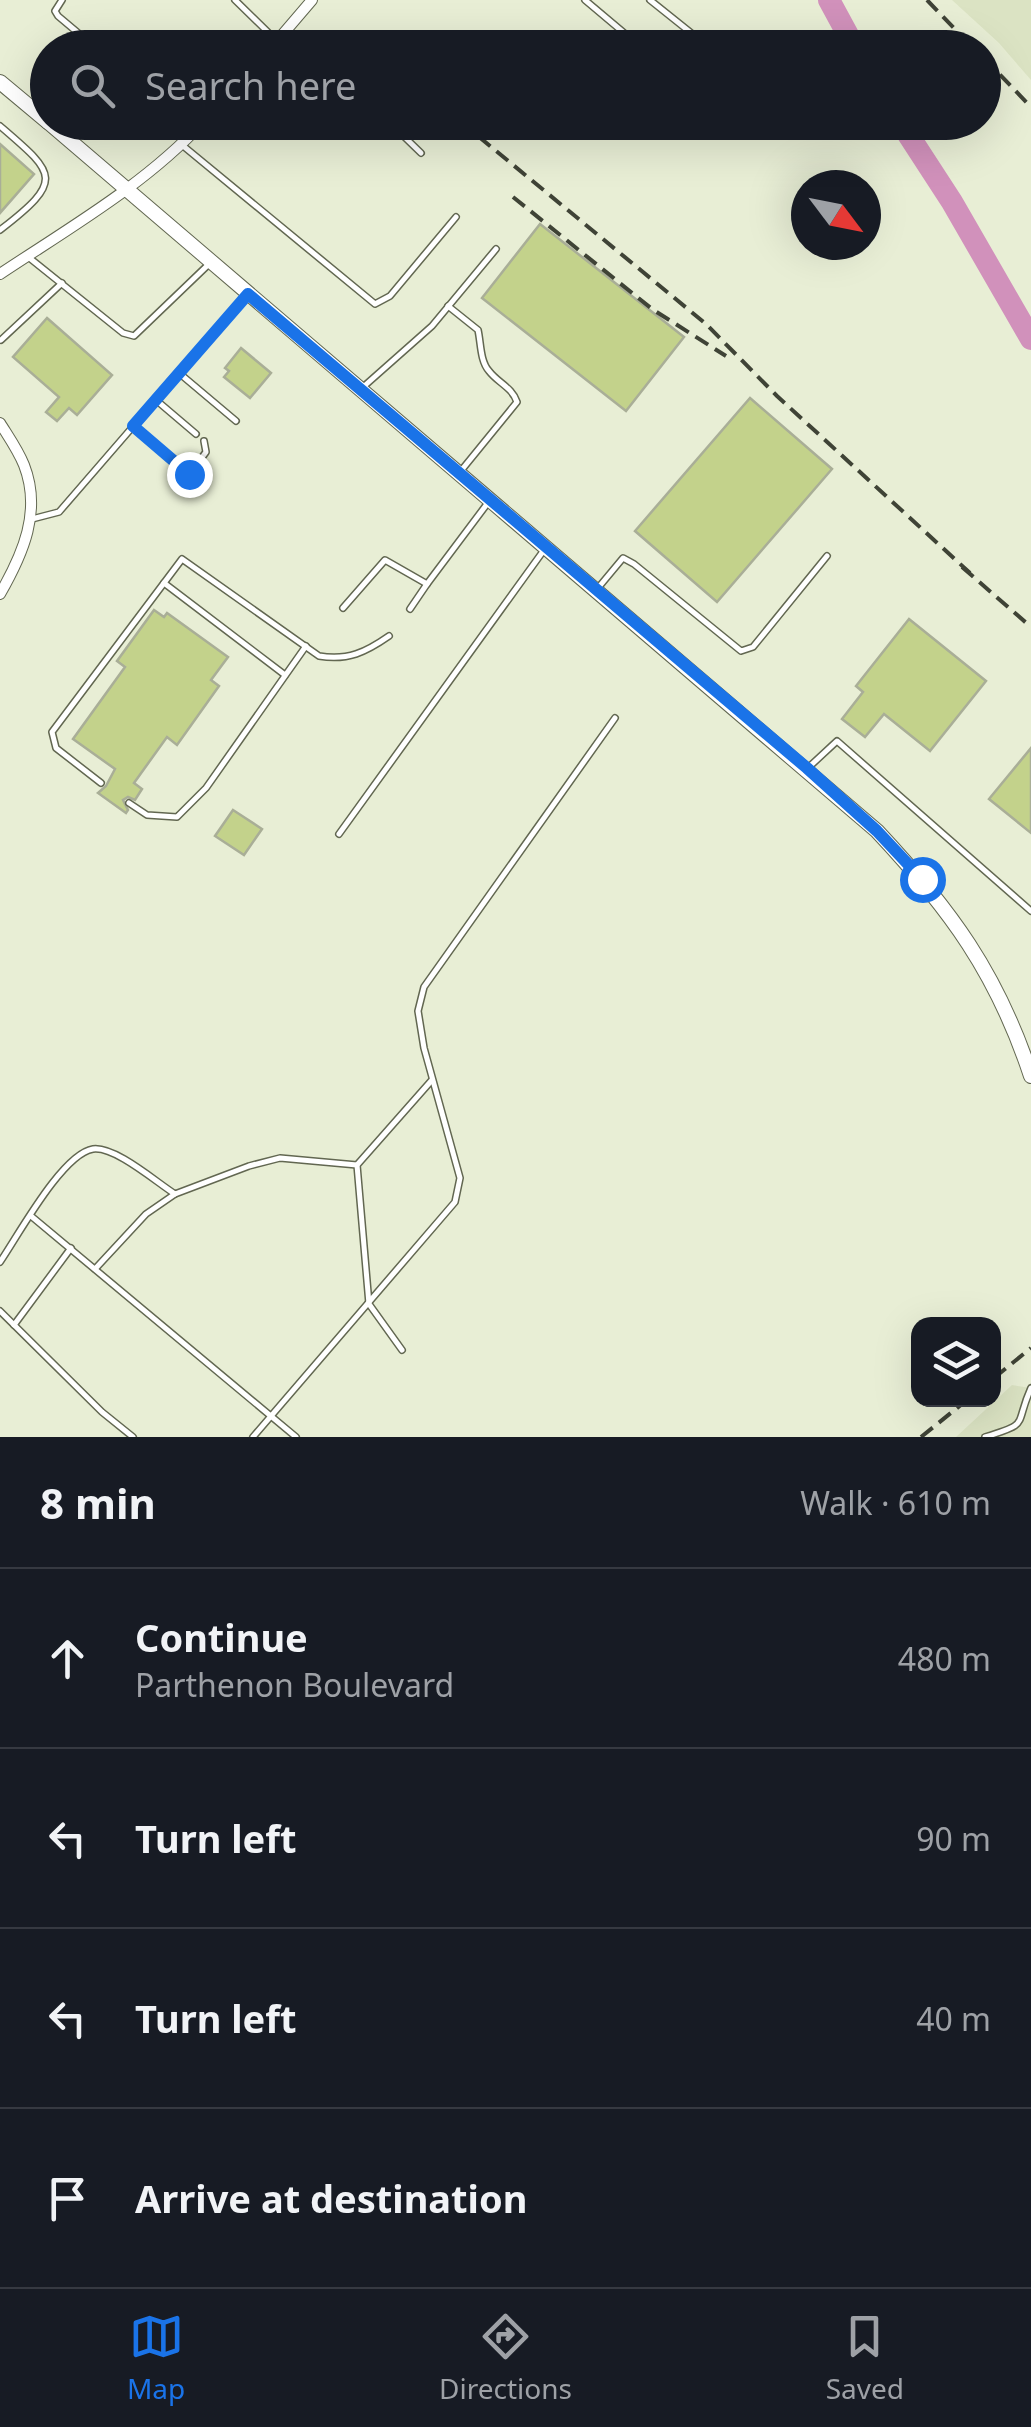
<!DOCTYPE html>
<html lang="en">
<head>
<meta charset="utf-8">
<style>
	body { margin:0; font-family:"Noto Sans",sans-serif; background:#242831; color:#f1f3f6 }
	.controls { position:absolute; right:30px; bottom:30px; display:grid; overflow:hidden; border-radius:20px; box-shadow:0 10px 40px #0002 }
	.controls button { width:90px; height:90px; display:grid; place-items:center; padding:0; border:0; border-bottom:2px solid #363941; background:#171b24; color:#f1f3f6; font:50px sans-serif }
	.compass { position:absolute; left:791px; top:170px; width:90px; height:90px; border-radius:50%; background:#171b24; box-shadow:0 10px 40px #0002; rotate:122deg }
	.stop { position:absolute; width:30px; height:30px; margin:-22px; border:8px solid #1a73e8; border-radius:50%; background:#fff }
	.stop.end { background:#1a73e8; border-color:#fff; box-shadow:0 2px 10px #0008 }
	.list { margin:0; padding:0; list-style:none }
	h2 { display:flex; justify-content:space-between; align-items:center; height:130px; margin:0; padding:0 40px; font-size:42px }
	h2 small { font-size:32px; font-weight:400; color:#9ea1a6 }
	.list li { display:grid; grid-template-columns:65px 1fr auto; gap:30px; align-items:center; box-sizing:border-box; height:180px; padding:0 40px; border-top:2px solid #363941 }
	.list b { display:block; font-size:38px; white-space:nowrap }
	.list p { margin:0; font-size:32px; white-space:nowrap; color:#9ea1a6 }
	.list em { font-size:32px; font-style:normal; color:#9ea1a6 }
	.icon { flex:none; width:55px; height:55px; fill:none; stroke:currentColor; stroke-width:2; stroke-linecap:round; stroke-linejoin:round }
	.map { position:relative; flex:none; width:1031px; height:1437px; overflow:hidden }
	.search { position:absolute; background:#171b24; box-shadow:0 10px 40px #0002; left:30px; right:30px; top:30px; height:110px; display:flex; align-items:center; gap:25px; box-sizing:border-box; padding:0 35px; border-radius:55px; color:#9ea1a6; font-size:38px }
	.sheet { height:850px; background:#171b24 }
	nav { display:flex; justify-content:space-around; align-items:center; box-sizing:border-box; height:140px; border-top:2px solid #363941; background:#171b24; font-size:28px; color:#9ea1a6 }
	nav a { display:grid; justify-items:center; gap:5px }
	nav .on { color:#1a73e8 }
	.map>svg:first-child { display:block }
	.built { fill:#dbe3c3 }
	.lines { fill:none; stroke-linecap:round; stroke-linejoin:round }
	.river { stroke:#d191bb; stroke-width:22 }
	.building { fill:#c3d28b; stroke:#a9ae97; stroke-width:2.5 }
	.service-casing { stroke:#626751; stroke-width:8 }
	.minor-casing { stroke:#626751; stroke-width:12 }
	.secondary-casing { stroke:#626751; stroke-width:16 }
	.service { stroke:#fff; stroke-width:5 }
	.minor { stroke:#fff; stroke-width:10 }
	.secondary { stroke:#fff; stroke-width:14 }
	.rail { stroke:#3f4336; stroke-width:4; stroke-dasharray:15 8; stroke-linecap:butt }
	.route { stroke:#1a73e8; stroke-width:12 }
</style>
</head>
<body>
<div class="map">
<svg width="1031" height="1437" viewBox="0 0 1031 1437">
	<rect width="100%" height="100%" fill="#e8eed5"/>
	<g class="built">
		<path d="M952 0H1031V80L999 43Z"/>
		<path d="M1012 1385 1031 1388V1437H956Z"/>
	</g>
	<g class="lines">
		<g class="river">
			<path d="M829 0 855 48"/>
			<path d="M900 122 952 202 1031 339"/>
		</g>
	</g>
	<g class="building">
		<path d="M0 144 34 174 0 213Z"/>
		<path d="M540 224 684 337 626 411 482 298Z"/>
		<path d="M47 318 112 375 77 415 69 408 57 421 46 412 59 397 13 357Z"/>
		<path d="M241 348 271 373 250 398 224 377 229 371 225 368Z"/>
		<path d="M750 398 832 469 717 602 635 531Z"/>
		<path d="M154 610 164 617 167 613 228 657 211 680 219 686 177 745 167 737 134 783 142 789 135 800 128 797 123 800 128 810 126 813 98 793 106 786 115 769 73 739 125 667 117 661Z"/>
		<path d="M909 619 986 681 930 751 884 714 865 737 842 719 863 692 856 686Z"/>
		<path d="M1031 748V833L989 799Z"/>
		<path d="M233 810 262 829 244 855 215 836Z"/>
	</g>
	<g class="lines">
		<g class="service-casing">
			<g id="service">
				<path d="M62 0 55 11 58 16 96 48"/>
				<path d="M235 0 276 40"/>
				<path d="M585 0 642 48"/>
				<path d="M650 0 705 44 704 48"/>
				<path d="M287 33 304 48"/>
				<path d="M220 48 229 37"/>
				<path d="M389 122 421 153"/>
				<path d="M0 126C56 174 65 180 0 230"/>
				<path d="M182 145 375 304 390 296 456 217"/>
				<path d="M27 256 123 333 134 336 209 264"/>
				<path d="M448 306 478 330C481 343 480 361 489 371 498 383 512 387 517 402L460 472"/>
				<path d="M1 340 62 283"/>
				<path d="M179 373 236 421"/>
				<path d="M362 388 432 326 496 249"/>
				<path d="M156 400 196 434"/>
				<path d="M133 427 189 475 206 452 204 441"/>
				<path d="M32 519 59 512 246 296"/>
				<path d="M164 583 285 675"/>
				<path d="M598 588 623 558 634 564 741 651 753 647 827 556"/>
				<path d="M343 608 385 560 427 584 487 504"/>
				<path d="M410 609 427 584"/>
				<path d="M809 767 837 741 1031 911"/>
				<path d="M101 783 56 748 52 732 182 559 319 656C348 661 366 652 389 636"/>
				<path d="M129 803 147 815 177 817 206 788 306 646"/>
				<path d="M339 834 544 550"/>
				<path d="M31 1216 296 1437"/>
				<path d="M0 1262C18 1236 62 1154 93 1149 115 1146 156 1182 175 1194L249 1166 280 1158 357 1165"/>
				<path d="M95 1269 146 1214 175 1194"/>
				<path d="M0 1311 102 1412 133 1437"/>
				<path d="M14 1325 71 1248"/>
				<path d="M402 1350 369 1304 357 1165 432 1080"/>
				<path d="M253 1437 455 1202 460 1178 424 1048 418 1011 424 987 615 718"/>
				<path d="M985 1437C1031 1423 1014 1426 1031 1388"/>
			</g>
		</g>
		<g class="minor-casing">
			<g id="minor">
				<path d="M271 48 312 0"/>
				<path d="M0 274C69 228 146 184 203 122"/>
				<path d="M0 423C8 436 18 450 24 465 42 511 23 554 0 594"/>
			</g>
		</g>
		<g class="secondary-casing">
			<g id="secondary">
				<path d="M0 82 48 122"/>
				<path d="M48 122 877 831C950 909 997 973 1031 1076"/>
			</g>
		</g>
		<use href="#service" class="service"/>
		<use href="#minor" class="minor"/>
		<use href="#secondary" class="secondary"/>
		<g class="rail">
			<path d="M927 0 973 48"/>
			<path d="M360 41 368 48"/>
			<path d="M984 58 1031 107"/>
			<path d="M461 122 706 324 777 396 970 573"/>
			<path d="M513 197 652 309 726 356"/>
			<path d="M962 567 1031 627"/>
			<path d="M994 1378 1031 1348"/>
			<path d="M921 1437 967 1400"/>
		</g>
	</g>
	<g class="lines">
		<path class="route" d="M189 474 133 426 248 294 807 768 877 831 922 879"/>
	</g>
</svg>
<div class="controls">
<button><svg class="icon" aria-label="layers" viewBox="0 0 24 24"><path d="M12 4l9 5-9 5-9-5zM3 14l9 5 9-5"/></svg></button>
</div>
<svg class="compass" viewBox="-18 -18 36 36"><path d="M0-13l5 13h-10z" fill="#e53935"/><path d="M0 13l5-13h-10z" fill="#9ea1a6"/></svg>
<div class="stop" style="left:922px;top:879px"></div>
<div class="stop end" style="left:189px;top:474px"></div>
<div class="search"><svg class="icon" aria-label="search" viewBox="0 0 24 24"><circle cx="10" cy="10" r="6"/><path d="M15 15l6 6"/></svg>Search here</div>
</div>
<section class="sheet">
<h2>8 min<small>Walk · 610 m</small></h2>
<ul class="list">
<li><svg class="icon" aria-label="ahead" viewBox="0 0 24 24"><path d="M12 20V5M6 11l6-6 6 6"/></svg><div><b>Continue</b><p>Parthenon Boulevard</p></div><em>480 m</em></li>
<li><svg class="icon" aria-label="left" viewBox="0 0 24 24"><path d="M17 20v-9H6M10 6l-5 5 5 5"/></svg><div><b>Turn left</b></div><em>90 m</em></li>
<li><svg class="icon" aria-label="left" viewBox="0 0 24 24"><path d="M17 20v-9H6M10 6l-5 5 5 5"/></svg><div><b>Turn left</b></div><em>40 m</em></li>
<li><svg class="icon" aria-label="arrive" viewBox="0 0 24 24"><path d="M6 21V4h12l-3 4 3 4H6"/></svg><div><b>Arrive at destination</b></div></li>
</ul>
</section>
<nav>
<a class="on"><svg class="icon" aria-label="map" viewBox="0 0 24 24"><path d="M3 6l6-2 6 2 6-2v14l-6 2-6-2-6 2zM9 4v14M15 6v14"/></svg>Map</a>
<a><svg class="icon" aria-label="directions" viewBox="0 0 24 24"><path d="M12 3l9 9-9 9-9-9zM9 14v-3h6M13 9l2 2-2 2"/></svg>Directions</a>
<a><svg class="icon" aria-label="saved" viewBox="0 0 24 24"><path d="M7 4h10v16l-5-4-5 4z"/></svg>Saved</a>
</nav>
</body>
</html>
